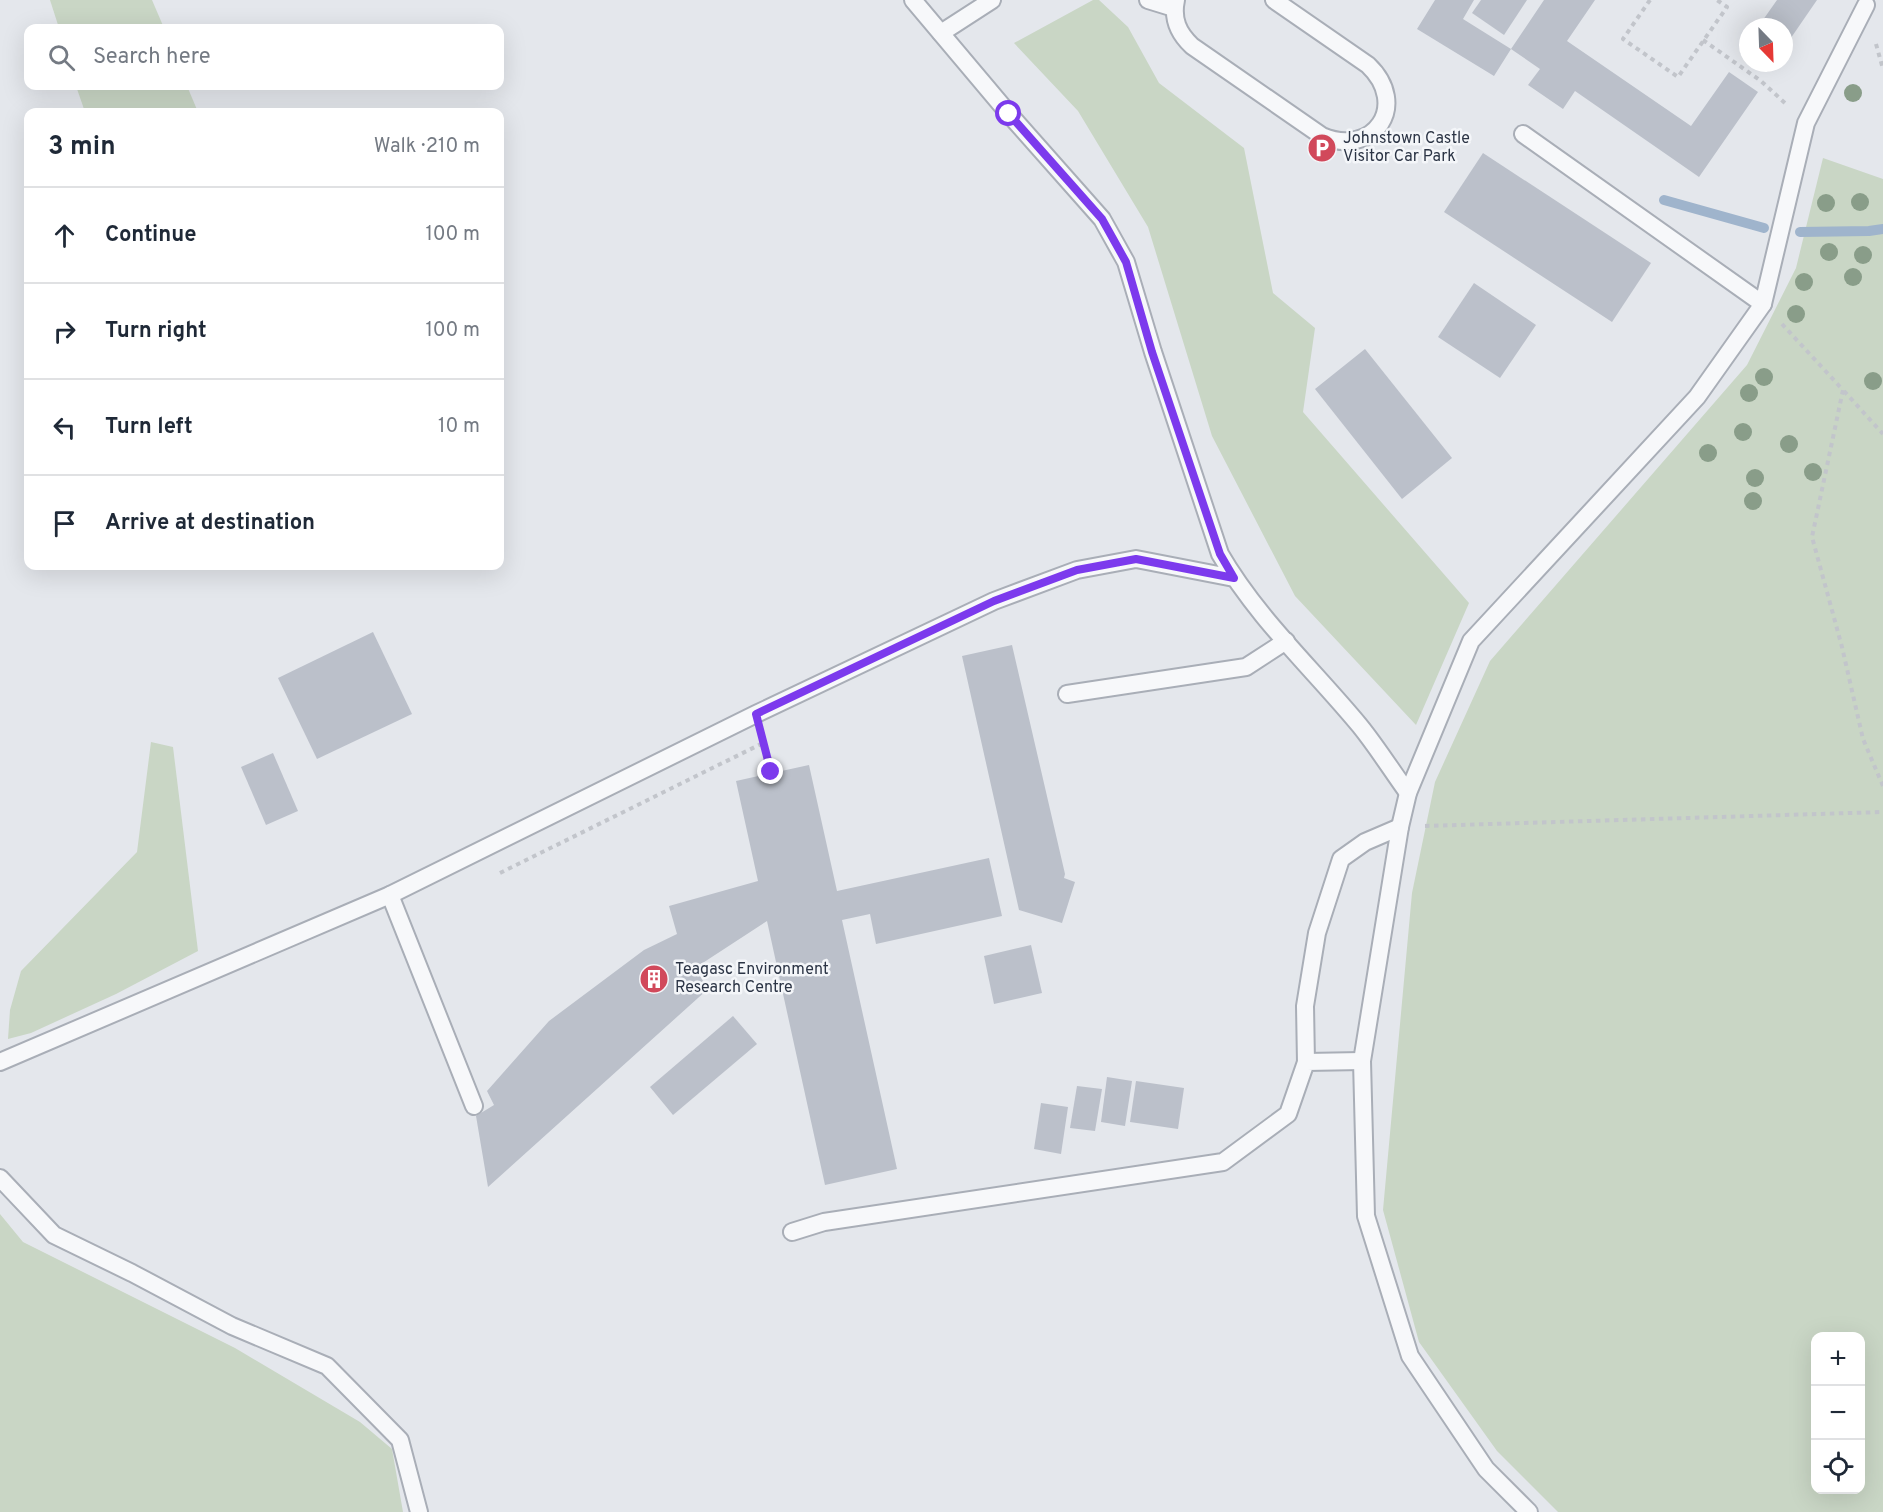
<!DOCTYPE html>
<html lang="en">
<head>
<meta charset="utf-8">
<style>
	body { margin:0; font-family:Overpass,sans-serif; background:#f6f6f7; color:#1f2937 }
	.controls { position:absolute; right:18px; bottom:18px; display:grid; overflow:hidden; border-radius:12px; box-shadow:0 6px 24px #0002 }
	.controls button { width:54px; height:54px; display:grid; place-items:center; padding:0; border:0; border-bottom:2px solid #e0e1e3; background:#fff; color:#1f2937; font:30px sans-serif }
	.compass { position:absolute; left:1739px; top:18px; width:54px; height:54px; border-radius:50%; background:#fff; box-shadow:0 6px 24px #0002; rotate:157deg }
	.stop { position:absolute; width:18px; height:18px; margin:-14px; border:4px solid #7c3aed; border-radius:50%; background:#fff }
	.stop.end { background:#7c3aed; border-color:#fff; box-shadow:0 2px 6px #0008 }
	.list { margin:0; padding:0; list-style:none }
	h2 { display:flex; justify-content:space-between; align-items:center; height:78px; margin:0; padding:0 24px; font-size:26px }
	h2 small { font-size:20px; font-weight:400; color:#747a83 }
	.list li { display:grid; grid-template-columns:39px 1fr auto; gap:18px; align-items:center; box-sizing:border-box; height:96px; padding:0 24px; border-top:2px solid #e0e1e3 }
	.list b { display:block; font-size:22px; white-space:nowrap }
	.list em { font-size:20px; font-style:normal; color:#747a83 }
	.icon { flex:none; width:33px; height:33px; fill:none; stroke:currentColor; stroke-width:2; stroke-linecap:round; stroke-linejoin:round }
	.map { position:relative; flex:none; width:1883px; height:1512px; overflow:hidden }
	.search { position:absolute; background:#fff; box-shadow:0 6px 24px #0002; left:24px; top:24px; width:480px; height:66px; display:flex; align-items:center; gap:15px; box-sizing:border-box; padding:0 21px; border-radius:12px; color:#747a83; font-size:22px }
	.panel { position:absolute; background:#fff; box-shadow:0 6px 24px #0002; left:24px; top:108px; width:480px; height:462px; border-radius:12px }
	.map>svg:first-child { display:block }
	.green { fill:#c9d6c5; fill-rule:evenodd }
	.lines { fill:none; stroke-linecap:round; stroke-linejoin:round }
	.stream { stroke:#9fb4cc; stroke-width:10 }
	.building { fill:#bbc0ca }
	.service-casing { stroke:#a9aeb7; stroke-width:20 }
	.path { stroke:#c2c5cb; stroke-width:4; stroke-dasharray:4.5 4.5; stroke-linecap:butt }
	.service { stroke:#f7f8fa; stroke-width:16 }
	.tree { fill:#899d89 }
	.route { stroke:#7c3aed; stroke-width:8 }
	.labels { text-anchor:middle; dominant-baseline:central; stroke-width:5; stroke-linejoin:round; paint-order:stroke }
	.poi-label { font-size:16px; fill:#2b3445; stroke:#f4f6f9; text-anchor:start }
</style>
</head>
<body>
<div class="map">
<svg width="1883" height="1512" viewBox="0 0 1883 1512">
	<rect width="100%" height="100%" fill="#e4e7ec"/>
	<g class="green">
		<path d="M50 0H152L164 28H59Z"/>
		<path d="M1093 0H1099L1128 27 1159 83 1244 148 1273 293 1315 328 1303 412 1469 603 1416 725 1295 596 1212 436 1148 227 1078 111 1014 43Z"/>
		<path d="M76 86H187L198 112H85Z"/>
		<path d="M1823 158 1883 179V1512H1558L1497 1451 1419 1342 1383 1210 1412 893 1435 782 1490 661 1747 365 1796 268ZM1816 1336H1860V1490H1816Z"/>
		<path d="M151 742 173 747 198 951 116 994 31 1033 8 1039 10 1010 21 971 137 852Z"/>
		<path d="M0 1214 23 1242 235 1348 360 1422 392 1449 403 1512H0Z"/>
	</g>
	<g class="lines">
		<g class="stream">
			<path d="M1664 200 1764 228"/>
			<path d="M1800 232 1869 231 1883 229"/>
		</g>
	</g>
	<g class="building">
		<path d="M1435 0H1474L1463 19 1511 49 1494 76 1417 29Z"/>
		<path d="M1481 0H1527L1504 35 1472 13Z"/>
		<path d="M1544 0H1595L1567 41 1691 126 1729 72 1758 92 1699 177 1575 91 1563 109 1528 85 1540 69 1511 49Z"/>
		<path d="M1777 0H1817L1784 48V27H1758Z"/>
		<path d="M1748 41V58L1740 53Z"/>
		<path d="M1755 63H1774L1768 72Z"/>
		<path d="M1483 153 1651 263 1612 322 1444 212Z"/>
		<path d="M1474 283 1536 325 1500 378 1438 337Z"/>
		<path d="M1365 349 1452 458 1402 499 1315 389Z"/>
		<path d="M373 632 412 714 317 759 278 678Z"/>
		<path d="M1012 645 1065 874 1064 878 1075 882 1062 923 1019 910 962 656Z"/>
		<path d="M273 753 298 811 266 825 241 767Z"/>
		<path d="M809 765 837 891 989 858 1002 916 876 944 870 914 842 920 897 1169 825 1185 767 921 695 968 708 989 488 1187 476 1116 494 1105 487 1091 549 1021 644 950 677 934 669 906 758 881 736 781Z"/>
		<path d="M1031 945 1042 993 994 1004 984 956Z"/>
		<path d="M733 1016 757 1044 673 1115 650 1087Z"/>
		<path d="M1107 1077 1132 1081 1125 1126 1101 1122Z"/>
		<path d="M1136 1081 1184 1088 1178 1129 1130 1122Z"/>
		<path d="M1077 1086 1102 1089 1095 1131 1070 1128Z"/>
		<path d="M1041 1103 1068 1107 1061 1154 1034 1149Z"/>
	</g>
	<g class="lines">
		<g class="service-casing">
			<g id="service">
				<path d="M913 0 1009 114 1102 219 1126 262 1153 352 1220 554C1257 618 1313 669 1360 726 1377 747 1392 771 1408 793"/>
				<path d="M1148 0 1174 8"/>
				<path d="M1176 0C1172 19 1178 33 1192 46L1322 136C1374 158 1410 105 1368 65L1274 0"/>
				<path d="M941 33 992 0"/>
				<path d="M1523 134 1763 304"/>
				<path d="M1067 694 1246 667 1286 641"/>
				<path d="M390 895 474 1106"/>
				<path d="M0 1062 390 895 756 714 994 601 1077 570 1136 559 1234 578"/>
				<path d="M1306 1062 1305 1006 1317 933 1341 859 1365 842 1400 827"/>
				<path d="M0 1178 54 1235 132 1273 232 1326 327 1366 400 1440 419 1512"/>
				<path d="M792 1232 824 1222 1223 1162 1288 1114 1306 1062 1362 1061"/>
				<path d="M1529 1512 1486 1469 1410 1356 1366 1216 1362 1061 1400 827 1408 793 1471 641 1697 397 1763 304 1806 123 1866 5"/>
			</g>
		</g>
		<g class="path">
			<path d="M1650 0 1623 39 1678 77 1727 7 1717 0"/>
			<path d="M1703 40 1761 81 1786 104"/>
			<path d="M1876 44 1883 69"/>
			<path d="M1782 324 1843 390 1812 537 1842 647 1863 739 1883 786"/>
			<path d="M1844 391 1883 434"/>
			<path d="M763 741 771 773"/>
			<path d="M1425 826 1883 812"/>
			<path d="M500 873 763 743"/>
		</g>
		<use href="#service" class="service"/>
	</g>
	<g class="tree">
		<circle cx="1853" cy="93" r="9"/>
		<circle cx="1860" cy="202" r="9"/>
		<circle cx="1826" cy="203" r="9"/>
		<circle cx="1829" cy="252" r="9"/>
		<circle cx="1863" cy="255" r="9"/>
		<circle cx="1853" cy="277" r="9"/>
		<circle cx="1804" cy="282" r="9"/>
		<circle cx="1796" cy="314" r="9"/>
		<circle cx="1764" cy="377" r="9"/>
		<circle cx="1873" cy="381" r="9"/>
		<circle cx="1749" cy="393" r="9"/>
		<circle cx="1743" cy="432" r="9"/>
		<circle cx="1789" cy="444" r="9"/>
		<circle cx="1708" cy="453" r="9"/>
		<circle cx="1813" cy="472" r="9"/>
		<circle cx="1755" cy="478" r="9"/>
		<circle cx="1753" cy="501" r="9"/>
	</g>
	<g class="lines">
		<path class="route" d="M771 772 756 714 994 601 1077 570 1136 559 1234 578 1220 554 1152 352 1126 262 1102 219 1009 114"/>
	</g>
	<defs>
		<g id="parking-disc" transform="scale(1.5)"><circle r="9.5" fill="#d1495b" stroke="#f4f6f9"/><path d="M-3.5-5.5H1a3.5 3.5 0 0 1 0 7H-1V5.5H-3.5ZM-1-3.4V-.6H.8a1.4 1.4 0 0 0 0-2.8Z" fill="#fff"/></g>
		<g id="building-disc" transform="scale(1.5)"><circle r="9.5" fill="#d1495b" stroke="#f4f6f9"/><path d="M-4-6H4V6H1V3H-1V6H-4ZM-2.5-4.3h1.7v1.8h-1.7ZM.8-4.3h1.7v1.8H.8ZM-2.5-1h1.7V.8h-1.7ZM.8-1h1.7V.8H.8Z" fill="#fff"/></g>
	</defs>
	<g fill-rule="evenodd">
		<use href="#parking-disc" x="1322" y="148"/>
		<use href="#building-disc" x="654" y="979"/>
	</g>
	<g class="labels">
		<g class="poi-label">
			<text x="1343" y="139">Johnstown Castle<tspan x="1343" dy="18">Visitor Car Park</tspan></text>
			<text x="675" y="970">Teagasc Environment<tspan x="675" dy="18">Research Centre</tspan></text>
		</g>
	</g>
</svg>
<div class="controls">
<button>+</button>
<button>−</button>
<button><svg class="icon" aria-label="locate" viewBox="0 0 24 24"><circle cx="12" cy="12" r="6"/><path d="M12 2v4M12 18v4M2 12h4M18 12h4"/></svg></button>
</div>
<svg class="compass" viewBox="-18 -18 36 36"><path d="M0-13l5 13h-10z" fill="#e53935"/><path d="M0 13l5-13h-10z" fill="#747a83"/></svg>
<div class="stop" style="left:1009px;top:114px"></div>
<div class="stop end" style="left:771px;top:772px"></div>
<div class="search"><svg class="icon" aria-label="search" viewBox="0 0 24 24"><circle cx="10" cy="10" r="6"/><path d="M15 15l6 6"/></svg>Search here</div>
<section class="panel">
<h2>3 min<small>Walk · 210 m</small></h2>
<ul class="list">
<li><svg class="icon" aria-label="ahead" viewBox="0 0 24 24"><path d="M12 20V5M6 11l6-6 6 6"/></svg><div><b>Continue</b></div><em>100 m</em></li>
<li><svg class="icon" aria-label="right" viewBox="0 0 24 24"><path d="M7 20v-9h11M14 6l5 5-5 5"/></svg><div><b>Turn right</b></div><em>100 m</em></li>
<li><svg class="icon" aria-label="left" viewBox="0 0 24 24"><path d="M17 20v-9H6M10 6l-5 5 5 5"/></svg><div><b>Turn left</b></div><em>10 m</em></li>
<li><svg class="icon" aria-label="arrive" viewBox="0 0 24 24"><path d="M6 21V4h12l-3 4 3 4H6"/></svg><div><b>Arrive at destination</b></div></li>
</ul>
</section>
</div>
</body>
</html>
